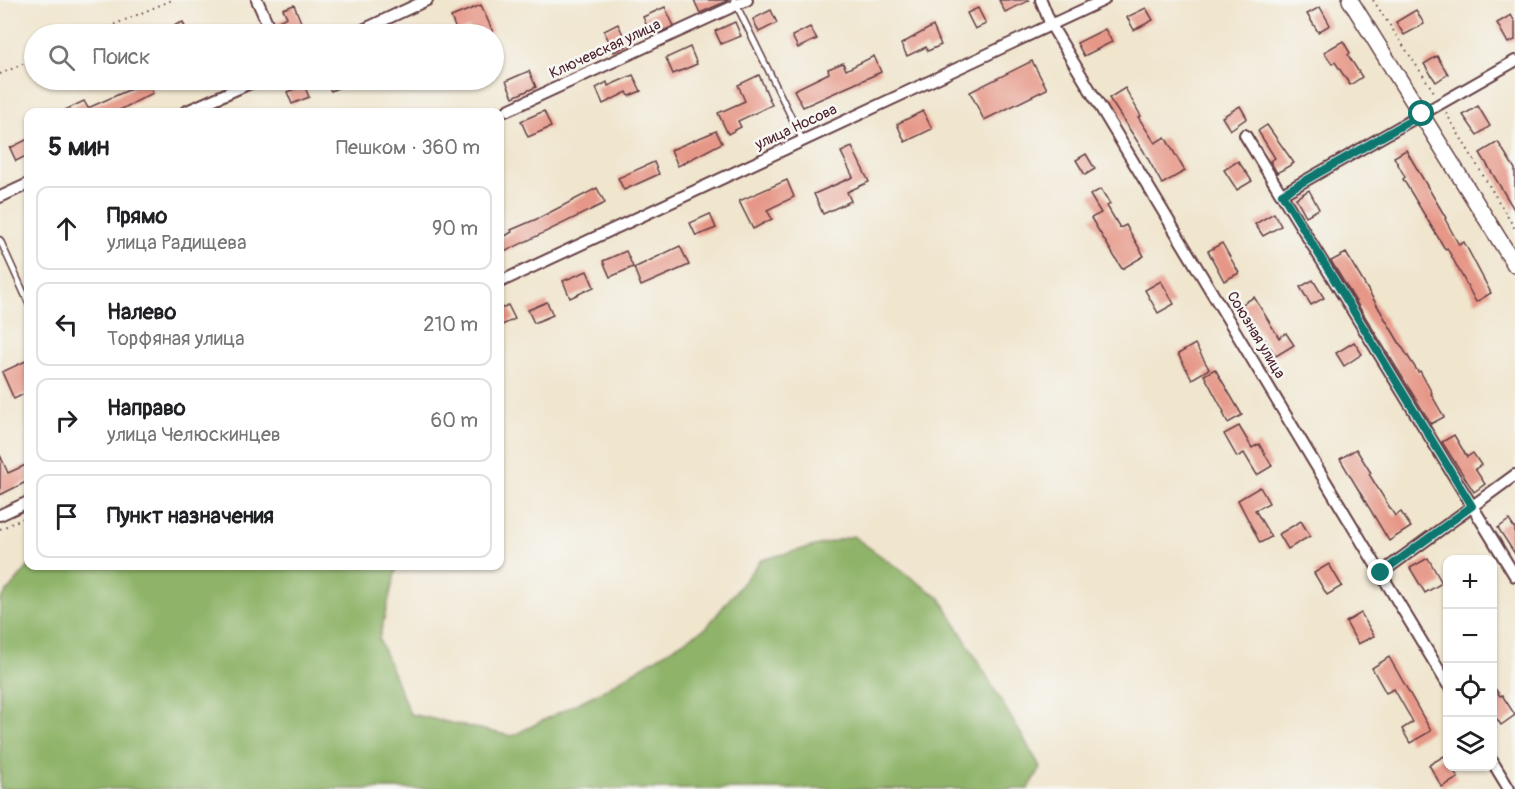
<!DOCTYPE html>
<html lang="ru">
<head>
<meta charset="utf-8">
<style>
	body { margin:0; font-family:Pangolin,sans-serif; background:#f6f6f6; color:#202124 }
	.controls { position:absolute; right:18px; bottom:18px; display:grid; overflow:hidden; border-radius:12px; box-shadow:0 2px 4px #0004 }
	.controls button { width:54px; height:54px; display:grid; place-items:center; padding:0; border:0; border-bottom:2px solid #e0e0e0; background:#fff; color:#202124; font:30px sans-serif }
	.stop { position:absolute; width:18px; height:18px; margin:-14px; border:4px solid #0f766e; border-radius:50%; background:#fff }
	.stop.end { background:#0f766e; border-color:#fff; box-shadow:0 2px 6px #0008 }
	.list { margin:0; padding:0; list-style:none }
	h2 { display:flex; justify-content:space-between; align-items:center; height:78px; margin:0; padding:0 24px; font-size:26px }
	h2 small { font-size:20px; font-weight:400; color:#757577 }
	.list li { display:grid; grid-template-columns:39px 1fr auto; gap:18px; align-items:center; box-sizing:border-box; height:84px; margin:0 12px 12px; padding:0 12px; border:2px solid #e0e0e0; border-radius:12px }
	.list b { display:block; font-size:22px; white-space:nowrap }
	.list p { margin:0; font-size:20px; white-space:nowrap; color:#757577 }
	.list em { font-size:20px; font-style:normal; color:#757577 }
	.icon { flex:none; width:33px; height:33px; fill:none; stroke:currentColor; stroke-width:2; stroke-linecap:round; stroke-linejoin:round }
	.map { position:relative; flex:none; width:1515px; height:789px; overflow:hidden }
	.search { position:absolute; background:#fff; box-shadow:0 2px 4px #0004; left:24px; top:24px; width:480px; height:66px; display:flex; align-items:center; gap:15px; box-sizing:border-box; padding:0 21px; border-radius:33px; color:#757577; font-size:22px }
	.panel { position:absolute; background:#fff; box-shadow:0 2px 4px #0004; left:24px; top:108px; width:480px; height:462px; border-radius:12px }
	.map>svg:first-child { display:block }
	.forest { fill:#8fb469; stroke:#6c6a4a; stroke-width:1.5 }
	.building { fill:#e69787 }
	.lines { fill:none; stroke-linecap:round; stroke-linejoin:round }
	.lane-casing { stroke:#633d43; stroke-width:8 }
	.street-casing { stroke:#633d43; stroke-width:14 }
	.secondary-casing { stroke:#633d43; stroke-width:18 }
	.path { stroke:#633d43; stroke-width:2; stroke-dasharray:1.5 4.5; stroke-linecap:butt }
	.lane { stroke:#fff; stroke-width:5 }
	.street { stroke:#fff; stroke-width:10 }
	.secondary { stroke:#fff; stroke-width:15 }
	.route { stroke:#0f766e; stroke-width:8 }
	.labels { text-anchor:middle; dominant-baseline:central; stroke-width:5; stroke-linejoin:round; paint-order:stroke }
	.street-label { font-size:15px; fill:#4a1f2b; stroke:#f6f6f2 }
</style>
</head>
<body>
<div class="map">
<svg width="1515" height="789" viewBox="0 0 1515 789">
	<rect width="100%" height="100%" fill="#f6f6f2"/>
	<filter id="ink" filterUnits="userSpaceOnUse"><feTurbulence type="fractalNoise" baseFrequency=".0167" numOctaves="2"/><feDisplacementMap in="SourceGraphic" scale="12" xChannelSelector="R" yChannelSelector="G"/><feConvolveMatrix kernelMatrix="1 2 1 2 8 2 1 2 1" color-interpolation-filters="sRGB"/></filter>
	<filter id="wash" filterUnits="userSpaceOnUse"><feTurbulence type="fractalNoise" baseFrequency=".008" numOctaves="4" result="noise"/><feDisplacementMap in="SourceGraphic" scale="24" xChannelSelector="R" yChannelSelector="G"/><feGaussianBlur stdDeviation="1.35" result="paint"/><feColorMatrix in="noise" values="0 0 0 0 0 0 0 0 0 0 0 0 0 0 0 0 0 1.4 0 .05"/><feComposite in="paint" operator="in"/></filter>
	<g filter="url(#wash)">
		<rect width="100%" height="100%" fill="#f0e5cd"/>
		<path class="forest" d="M853 536 941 599 1041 768 1028 789H0V600L29 566H397L379 639 410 714 512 736 602 691 706 628 761 560Z"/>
		<g id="blocks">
			<g class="building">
				<path d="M694 0H729L700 13Z"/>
				<path d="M999 0H1030L1005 12Z"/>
				<path d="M294 5 303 27 282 34 276 22 287 17 283 9Z"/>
				<path d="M481 5 493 32 486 34H472L469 27 457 32 451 17Z"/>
				<path d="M665 7 674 26 651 36 643 17Z"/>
				<path d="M1320 7 1330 25 1318 32 1307 14Z"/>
				<path d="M978 8 986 24 975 29 967 13Z"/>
				<path d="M1146 8 1153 20 1134 30 1127 17Z"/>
				<path d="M771 10 777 23 759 32 753 19Z"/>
				<path d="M1416 10 1424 24 1404 35 1396 22Z"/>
				<path d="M1511 15 1515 22V40L1508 43 1497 23Z"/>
				<path d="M183 22 188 34H152Z"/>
				<path d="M735 22 741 36 721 44 715 31Z"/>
				<path d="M618 24 628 45 614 52 604 31Z"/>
				<path d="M933 26 941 45 928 51 926 47 907 56 901 44Z"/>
				<path d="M810 27 817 39 798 48 792 36Z"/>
				<path d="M1105 29 1112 42 1084 56 1077 43Z"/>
				<path d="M1343 41 1350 53 1348 55 1362 77 1350 85 1335 62 1332 64 1324 52Z"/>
				<path d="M690 47 697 64 673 74 666 58Z"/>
				<path d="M874 56 881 72 803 107 794 90 829 73 828 69 843 63 846 70Z"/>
				<path d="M1437 56 1448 74 1436 82 1424 64Z"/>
				<path d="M1032 61 1047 89 984 120 970 92Z"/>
				<path d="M529 71 536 87 513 97 506 81Z"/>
				<path d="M633 75 641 91 629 96 627 92 603 104 596 88 607 82 608 86Z"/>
				<path d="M759 75 772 105 738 121 741 127 728 134 718 113 745 101 738 85Z"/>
				<path d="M130 80H147L153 93 116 112H61L84 101 88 108 133 88Z"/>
				<path d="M325 80H356L331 91Z"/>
				<path d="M304 85 309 97 292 104 287 92Z"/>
				<path d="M1125 88 1141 116 1138 117 1155 143 1165 137 1185 171 1162 184 1143 150 1109 98Z"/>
				<path d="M1240 106 1247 118 1230 130 1222 117Z"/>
				<path d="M1478 106 1490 126 1477 135 1463 115Z"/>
				<path d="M544 111 551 127 528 137 521 121Z"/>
				<path d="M923 111 932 129 905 142 897 124Z"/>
				<path d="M1267 125 1294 163 1277 173 1270 161 1275 158 1258 131Z"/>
				<path d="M716 131 722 143 678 166 671 150Z"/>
				<path d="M28 139V155L16 161 10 148Z"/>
				<path d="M1498 142 1515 169V211L1480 153Z"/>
				<path d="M852 147 869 182 847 192 851 201 823 214 814 194 853 177 841 152Z"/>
				<path d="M1406 150 1446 218 1445 219 1459 245 1464 242 1491 293 1476 302 1447 248 1445 249 1403 179 1405 177 1394 157Z"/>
				<path d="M1086 154 1095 169 1085 175 1076 160Z"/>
				<path d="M1238 161 1252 181 1237 190 1224 170Z"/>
				<path d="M654 162 659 174 624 190 618 178Z"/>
				<path d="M787 180 794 197 767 210 772 219 753 229 739 201Z"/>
				<path d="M597 188 605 203 500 254V239L512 232 511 230 539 218Z"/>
				<path d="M1101 189 1110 204 1107 206 1120 228 1126 225 1144 256 1122 269 1091 218 1101 213 1090 195Z"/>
				<path d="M1309 190 1319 209 1306 216 1296 198Z"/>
				<path d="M1274 213 1281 226 1263 236 1255 224Z"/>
				<path d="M710 214 716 228 696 236 690 223Z"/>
				<path d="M1222 243 1239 273 1224 281 1208 251Z"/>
				<path d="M680 246 689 265 641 286 634 268Z"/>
				<path d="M626 251 633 267 610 277 603 261Z"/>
				<path d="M1346 253 1400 344 1418 372 1420 371 1432 393 1431 394 1444 417 1431 424 1331 261Z"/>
				<path d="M587 271 594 287 570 298 563 281Z"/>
				<path d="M1313 280 1324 298 1311 305 1300 287Z"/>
				<path d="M1161 281 1174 304 1158 313 1145 290Z"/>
				<path d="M1254 297 1279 338 1286 333 1294 345 1276 356 1241 305Z"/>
				<path d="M547 302 553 315 534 323 528 310Z"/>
				<path d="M508 305 515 319 500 326V309Z"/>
				<path d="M1354 342 1362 354 1344 366 1336 353Z"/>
				<path d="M1195 344 1209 369 1192 379 1178 354Z"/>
				<path d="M28 360V392L14 399 2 372Z"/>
				<path d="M1215 369 1242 415 1228 423 1223 413 1224 412 1204 375Z"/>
				<path d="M1239 426 1252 448 1259 444 1272 466 1257 475 1244 453 1237 457 1224 434Z"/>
				<path d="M1454 435 1467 457 1473 453 1481 465 1475 469 1485 484 1474 492 1442 442Z"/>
				<path d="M1356 449 1371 473 1369 474 1395 516 1401 512 1411 527 1389 541 1340 459Z"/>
				<path d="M0 455 8 473 28 464V481L0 495Z"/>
				<path d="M1260 487 1269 503 1255 510 1271 537 1260 543 1238 500Z"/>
				<path d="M1509 520 1515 529V554L1498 528Z"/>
				<path d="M1301 521 1310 536 1288 549 1279 534Z"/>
				<path d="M1428 558 1442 583 1425 593 1410 568Z"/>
				<path d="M1329 564 1342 586 1327 595 1314 573Z"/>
				<path d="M1361 613 1374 636 1358 644 1346 622Z"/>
				<path d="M1389 657 1431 731 1410 743 1402 729 1413 722 1394 689 1386 693 1372 668Z"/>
				<path d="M1492 684 1500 696 1502 695 1515 715 1501 725 1492 712Z"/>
				<path d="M1444 756 1448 761V766H1451L1458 778 1442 787 1429 765Z"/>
			</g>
		</g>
	</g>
	<g filter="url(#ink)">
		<use href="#blocks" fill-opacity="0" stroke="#633d43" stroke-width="1.5"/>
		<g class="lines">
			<g class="lane-casing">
				<g id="lane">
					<path d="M734 0 803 141"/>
					<path d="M0 240 28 302"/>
				</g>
			</g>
			<g class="street-casing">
				<g id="street">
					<path d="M257 0 272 34"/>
					<path d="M1041 0 1051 25 1448 685"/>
					<path d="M354 34 427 0"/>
					<path d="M508 110 747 0"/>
					<path d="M185 112 257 80"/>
					<path d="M1245 135 1515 576"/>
					<path d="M1282 194 1515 61"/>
					<path d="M0 197 28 184"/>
					<path d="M500 282 1104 0"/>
					<path d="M0 515 28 502"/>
					<path d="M1381 573 1515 475"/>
					<path d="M1492 761 1509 789"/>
				</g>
			</g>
			<g class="secondary-casing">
				<path id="secondary" d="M1350 0 1515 265"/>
			</g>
			<g class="path">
				<path d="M1373 0 1436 95"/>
				<path d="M92 34 172 0"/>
				<path d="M0 74 34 59"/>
				<path d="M1446 113 1515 229"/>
				<path d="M0 529 28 516"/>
			</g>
			<use href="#lane" class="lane"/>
			<use href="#street" class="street"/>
			<use href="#secondary" class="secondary"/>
		</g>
	</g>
	<g class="lines" filter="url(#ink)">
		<path class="route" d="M1381 573 1472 506 1282 194 1422 114"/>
	</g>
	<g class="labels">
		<g class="street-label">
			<text transform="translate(605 49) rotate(-25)">Ключевская улица</text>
			<text transform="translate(796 127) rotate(-25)">улица Носова</text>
			<text transform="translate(1256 335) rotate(59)">Союзная улица</text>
		</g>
	</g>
</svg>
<div class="controls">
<button>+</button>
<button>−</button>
<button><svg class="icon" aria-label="locate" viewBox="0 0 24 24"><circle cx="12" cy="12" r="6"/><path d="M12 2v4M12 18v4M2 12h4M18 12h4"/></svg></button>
<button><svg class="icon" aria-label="layers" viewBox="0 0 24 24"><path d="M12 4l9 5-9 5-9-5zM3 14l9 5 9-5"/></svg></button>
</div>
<div class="stop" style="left:1422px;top:114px"></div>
<div class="stop end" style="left:1381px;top:573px"></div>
<div class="search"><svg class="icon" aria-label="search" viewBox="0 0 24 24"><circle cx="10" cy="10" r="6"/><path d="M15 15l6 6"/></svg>Поиск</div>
<section class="panel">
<h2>5 мин<small>Пешком · 360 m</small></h2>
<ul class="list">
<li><svg class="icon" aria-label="ahead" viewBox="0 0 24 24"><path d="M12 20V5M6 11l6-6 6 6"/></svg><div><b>Прямо</b><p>улица Радищева</p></div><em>90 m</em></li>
<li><svg class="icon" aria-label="left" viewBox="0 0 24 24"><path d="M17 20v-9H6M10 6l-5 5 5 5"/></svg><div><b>Налево</b><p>Торфяная улица</p></div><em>210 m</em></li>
<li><svg class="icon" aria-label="right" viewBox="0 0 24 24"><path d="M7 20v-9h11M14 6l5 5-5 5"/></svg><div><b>Направо</b><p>улица Челюскинцев</p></div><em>60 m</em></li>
<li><svg class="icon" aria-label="arrive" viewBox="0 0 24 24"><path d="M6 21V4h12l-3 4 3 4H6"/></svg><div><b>Пункт назначения</b></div></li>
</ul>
</section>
</div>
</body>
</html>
